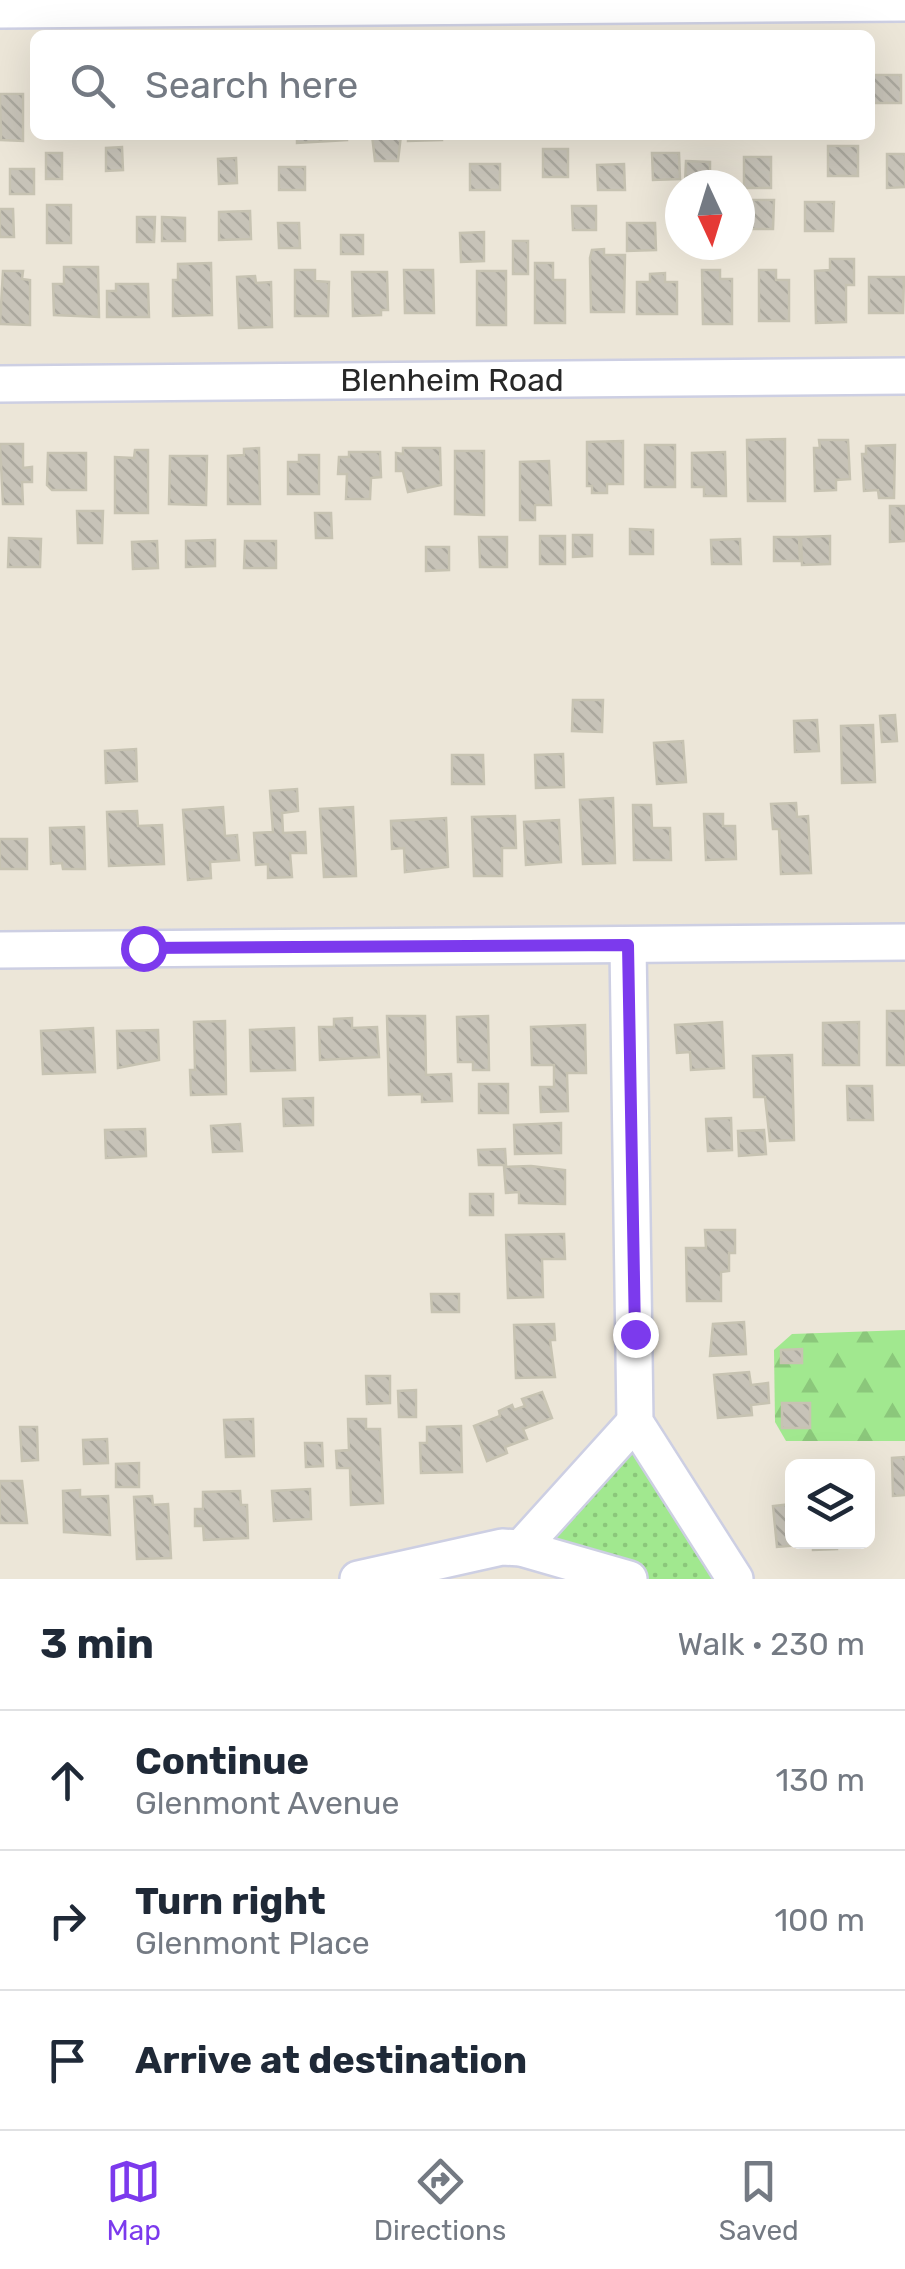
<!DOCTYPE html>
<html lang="en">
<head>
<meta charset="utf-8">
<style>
	body { margin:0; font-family:Rubik,sans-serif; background:#f2f2f3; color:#1f2937 }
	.controls { position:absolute; right:30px; bottom:30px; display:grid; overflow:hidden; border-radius:15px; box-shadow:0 10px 40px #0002 }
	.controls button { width:90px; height:90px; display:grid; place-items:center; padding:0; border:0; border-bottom:2px solid #e0e1e3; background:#fff; color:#1f2937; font:50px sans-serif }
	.compass { position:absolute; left:665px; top:170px; width:90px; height:90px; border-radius:50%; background:#fff; box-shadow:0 10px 40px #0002; rotate:176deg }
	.stop { position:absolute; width:30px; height:30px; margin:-22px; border:8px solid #7c3aed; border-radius:50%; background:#fff }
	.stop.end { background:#7c3aed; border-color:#fff; box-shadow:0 2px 10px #0008 }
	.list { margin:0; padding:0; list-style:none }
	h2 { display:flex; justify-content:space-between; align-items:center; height:130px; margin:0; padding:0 40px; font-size:42px }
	h2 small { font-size:32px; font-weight:400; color:#747a83 }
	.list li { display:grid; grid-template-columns:65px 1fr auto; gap:30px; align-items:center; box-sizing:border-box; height:140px; padding:0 40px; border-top:2px solid #e0e1e3 }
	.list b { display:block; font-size:38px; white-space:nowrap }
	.list p { margin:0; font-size:32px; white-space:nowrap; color:#747a83 }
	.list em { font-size:32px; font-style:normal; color:#747a83 }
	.icon { flex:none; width:55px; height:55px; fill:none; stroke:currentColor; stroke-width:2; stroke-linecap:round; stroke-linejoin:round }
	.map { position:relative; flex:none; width:905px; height:1579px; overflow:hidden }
	.search { position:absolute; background:#fff; box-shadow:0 10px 40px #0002; left:30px; right:30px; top:30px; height:110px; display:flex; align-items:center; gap:25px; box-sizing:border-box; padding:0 35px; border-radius:15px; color:#747a83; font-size:38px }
	.sheet { height:550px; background:#fff }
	nav { display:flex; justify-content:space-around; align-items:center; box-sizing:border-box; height:140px; border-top:2px solid #e0e1e3; background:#fff; font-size:28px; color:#747a83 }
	nav a { display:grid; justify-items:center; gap:5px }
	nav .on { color:#7c3aed }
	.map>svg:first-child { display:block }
	.grass { fill:url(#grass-dots) }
	.forest { fill:url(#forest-firs) }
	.building { fill:url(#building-back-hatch); stroke:#c7c3b2; stroke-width:2.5 }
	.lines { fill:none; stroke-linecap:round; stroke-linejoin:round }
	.minor-casing { stroke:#cdcfe3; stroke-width:40 }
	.minor { stroke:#fff; stroke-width:35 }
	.route { stroke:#7c3aed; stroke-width:12 }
	.labels { text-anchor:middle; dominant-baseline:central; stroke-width:10; stroke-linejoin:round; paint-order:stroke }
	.street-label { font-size:32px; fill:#282828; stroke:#fff }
</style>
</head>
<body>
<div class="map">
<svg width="905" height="1579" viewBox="0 0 905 1579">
	<defs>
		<pattern id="grass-dots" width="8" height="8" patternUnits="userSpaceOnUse" patternTransform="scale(2.5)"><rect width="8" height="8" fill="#a1e88f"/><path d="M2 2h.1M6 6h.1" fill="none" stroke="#8bc77b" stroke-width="1.8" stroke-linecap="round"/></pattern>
		<pattern id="forest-firs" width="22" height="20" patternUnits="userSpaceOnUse" patternTransform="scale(2.5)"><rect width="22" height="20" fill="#a1e88f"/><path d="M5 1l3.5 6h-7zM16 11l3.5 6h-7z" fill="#8bc77b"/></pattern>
		<pattern id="building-back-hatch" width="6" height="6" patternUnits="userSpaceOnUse" patternTransform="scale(2.5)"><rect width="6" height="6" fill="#c7c3b8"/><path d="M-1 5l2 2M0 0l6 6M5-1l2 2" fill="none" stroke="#aba89e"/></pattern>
	</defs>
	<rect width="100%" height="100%" fill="#ece6d8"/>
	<path class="grass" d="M635 1422 735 1579H629L521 1548Z"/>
	<path class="forest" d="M905 1330V1441H786L775 1422 774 1350 792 1334Z"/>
	<g class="building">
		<rect x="870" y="75" width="31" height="28"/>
		<path d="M0 94H23V141L1 140Z"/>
		<path d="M297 135H347V140L297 143Z"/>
		<path d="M372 135H401L398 161H375Z"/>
		<path d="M408 135H442V140L408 141Z"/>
		<rect x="828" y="146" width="30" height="30"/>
		<path d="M122 147 123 170 106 171V148Z"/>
		<rect x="543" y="149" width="25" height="28"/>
		<rect x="46" y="153" width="16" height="26"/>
		<path d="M652 153H679L680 179 653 180Z"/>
		<path d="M887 154H905V187L887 188Z"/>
		<rect x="744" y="157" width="27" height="31"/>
		<path d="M236 158 237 183 219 184 218 159Z"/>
		<path d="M686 161 710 162V185H685Z"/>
		<rect x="470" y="164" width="30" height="26"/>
		<path d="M624 164 625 190H598L597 165Z"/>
		<rect x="279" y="167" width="26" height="23"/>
		<rect x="10" y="169" width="24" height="25"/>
		<path d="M746 200H774L773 229H746Z"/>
		<path d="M805 202H834L833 231H805Z"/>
		<rect x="47" y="205" width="24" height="38"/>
		<path d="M572 206H596V230H573Z"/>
		<path d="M0 209H13L14 237H0Z"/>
		<path d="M250 211 251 239 219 240V212Z"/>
		<path d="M137 217H155L154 242H137Z"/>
		<path d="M162 217 185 218V241H162Z"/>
		<path d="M278 223H299L300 248H279Z"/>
		<path d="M627 223H655L656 250 627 251Z"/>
		<path d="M484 232V261L461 262 460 233Z"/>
		<rect x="341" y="235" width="22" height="19"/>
		<rect x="513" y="241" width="15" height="33"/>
		<path d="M604 249V255H625L624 312H591L590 258 592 250Z"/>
		<path d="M830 259H854V285H846V322L816 323 815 271 830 270Z"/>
		<path d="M211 263 212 315 173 316V280H178V264Z"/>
		<path d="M535 263H553V280H565V323H535Z"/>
		<path d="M64 267H98L99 317 54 315 53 284H64Z"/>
		<path d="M295 270H315V281L329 282 328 316H295Z"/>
		<path d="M404 270H433L434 313H405Z"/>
		<path d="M702 270H720V279H732V324H703Z"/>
		<path d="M759 270H776V280H789V321H759Z"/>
		<path d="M3 271H23L22 279 30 280V325L0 324Z"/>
		<rect x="477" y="271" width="29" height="54"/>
		<path d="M352 272H387L388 310H381V315L353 316Z"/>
		<path d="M665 273V282H677V314H637V282H650V274Z"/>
		<path d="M255 276 256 283 271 282 272 327 239 328 237 277Z"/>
		<path d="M869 277H904L903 313H869Z"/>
		<path d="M116 284H148L149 317H107V291H116Z"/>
		<path d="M785 439V501H748L747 440Z"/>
		<path d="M819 440H848L850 479 836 480V490L815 491 814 448H820Z"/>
		<path d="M623 441V484H607V493H592V486H587V442Z"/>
		<path d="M0 444H23V468L32 467V482H22L23 504H3Z"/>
		<rect x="645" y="445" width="30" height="42"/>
		<path d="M895 445 894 498H879L878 490 864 491 862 454H866V446Z"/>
		<path d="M259 448 260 504H228V456L244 455V449Z"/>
		<path d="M403 448H440L441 485 408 492 403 471H396V453L403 454Z"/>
		<path d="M135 450H148V513H115V457L134 458Z"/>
		<path d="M455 451H484V515L455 514Z"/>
		<path d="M349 452H380L381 477 371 478 370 499H346L347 474H338L339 457H349Z"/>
		<path d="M725 452 726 496H704V487H692V453Z"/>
		<path d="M48 453H86V490H52L47 485Z"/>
		<path d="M299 455H319V494H288V462H299Z"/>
		<path d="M170 456H207L206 505 169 504Z"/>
		<path d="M549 461 551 505H535V520H520V462Z"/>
		<path d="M890 506H905V541L890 542Z"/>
		<path d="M77 511H103L102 543H78Z"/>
		<path d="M315 513H331L332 538H316Z"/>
		<path d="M630 529 653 530V554H630Z"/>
		<path d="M573 535H592V556L573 557Z"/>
		<rect x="540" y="536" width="25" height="28"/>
		<path d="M830 536V564L802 565 801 537Z"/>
		<path d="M479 537H507V567H480Z"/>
		<path d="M774 537H799L800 561H774Z"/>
		<path d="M9 538 41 539 40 567H8Z"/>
		<path d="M740 539 741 564H712L711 540Z"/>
		<path d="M215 540V566L186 567V541Z"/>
		<path d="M157 541 158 568 133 569 132 542Z"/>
		<path d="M245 541H276V568H244Z"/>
		<path d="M426 547H449V570L426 571Z"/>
		<path d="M573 700H603L602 732 572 731Z"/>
		<path d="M895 715 897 741 882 742 880 716Z"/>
		<path d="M817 720 819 751 795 752 794 721Z"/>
		<path d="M873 725 875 782 842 783 841 726Z"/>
		<path d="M683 741 686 782 657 784 654 743Z"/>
		<path d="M136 749 137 781 106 783 105 751Z"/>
		<path d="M563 754 564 787 536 788 535 755Z"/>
		<path d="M452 755H483L484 784H452Z"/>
		<path d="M297 789 298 811 282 813 283 833 305 832 306 853H290L292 877 268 878V864L256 865 254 833 273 832 270 791Z"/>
		<path d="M613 798 615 863 583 864 580 800Z"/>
		<path d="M796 803 797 817 808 816 811 873 781 874 779 829H773L771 804Z"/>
		<path d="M633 805H651L652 828H670L671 860H634Z"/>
		<path d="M223 807 225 836 237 835 239 860 210 862 211 878 188 880 183 810Z"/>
		<path d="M353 807 356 876 324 877 320 809Z"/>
		<path d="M137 811 138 826 162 825 164 864 109 866 107 812Z"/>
		<path d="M704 814H723V826H735L736 859 706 860Z"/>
		<path d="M515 816 516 848H502V876H474L472 817Z"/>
		<path d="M446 818 448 867 405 872 404 848 392 849 391 821Z"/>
		<path d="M559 820 561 862 526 865 524 822Z"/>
		<path d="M84 827 85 869H63L62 863 51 864 50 828Z"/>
		<rect x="0" y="839" width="27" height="30"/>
		<rect x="887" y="1011" width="18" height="54"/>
		<path d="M387 1016H425L426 1075 451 1074 452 1101 422 1102V1094L389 1095Z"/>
		<path d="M488 1016 489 1070H473V1062H458L457 1017Z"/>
		<path d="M352 1018V1028L377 1027 379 1057 320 1060 319 1027H334V1019Z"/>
		<path d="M225 1021 226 1094 191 1095 190 1070H195L194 1022Z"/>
		<path d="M722 1022 724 1068 691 1070 690 1052 677 1053 675 1025Z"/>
		<path d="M859 1022V1065H823V1023Z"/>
		<path d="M585 1025 586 1073H567L568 1111 541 1112 540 1087H554V1065H532L531 1027Z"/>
		<path d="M93 1028 95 1072 43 1074 41 1031Z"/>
		<path d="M294 1028 295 1070 251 1071 250 1030Z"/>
		<path d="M158 1030 159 1060 118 1068 117 1031Z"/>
		<path d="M792 1055 794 1140 770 1141 765 1097H754L753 1056Z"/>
		<rect x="479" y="1084" width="29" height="29"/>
		<path d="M847 1086H872L873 1120H848Z"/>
		<path d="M313 1098V1125L284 1126 283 1099Z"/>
		<path d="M731 1118 732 1150 708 1151 706 1119Z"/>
		<path d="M561 1123V1153L515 1154 514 1125Z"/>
		<path d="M240 1124 242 1151 213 1152 211 1126Z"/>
		<path d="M145 1129 146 1156 106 1158 105 1130Z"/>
		<path d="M764 1130 766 1154 739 1156 738 1131Z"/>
		<path d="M505 1149 506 1165H479L478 1150Z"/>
		<path d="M531 1166 565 1170V1204L519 1203V1192L506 1193 504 1167Z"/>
		<rect x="470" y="1194" width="23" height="21"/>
		<path d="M705 1230H735V1253H729V1271L721 1272V1301H687L686 1248H706Z"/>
		<path d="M564 1234 565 1259H542L543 1297 508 1298 506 1235Z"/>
		<path d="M431 1294H459V1312H432Z"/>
		<path d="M744 1322 746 1354 710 1356 713 1324Z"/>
		<path d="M554 1324 555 1340H550L555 1377 516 1378 514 1325Z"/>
		<path d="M802 1349V1363H781V1350Z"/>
		<path d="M749 1372 751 1385 768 1383 769 1403 751 1405 752 1415 718 1418 714 1375Z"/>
		<path d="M366 1376H390V1403L367 1404Z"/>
		<path d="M416 1390V1417H399L398 1391Z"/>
		<path d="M542 1392 552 1418 523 1429 527 1439 505 1447 507 1453 487 1461 474 1426 500 1416 499 1411 512 1405 514 1410 525 1406 522 1399Z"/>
		<rect x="782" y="1403" width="28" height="25"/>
		<path d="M253 1419 254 1456 226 1457 224 1420Z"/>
		<path d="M348 1419H366V1429H380L383 1503 351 1505 350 1468H337L336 1451 349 1450Z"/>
		<path d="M461 1426 462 1472 421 1473 420 1443H427V1427Z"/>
		<path d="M20 1427H37L38 1460 22 1461Z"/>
		<path d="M107 1439 108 1463 84 1464 83 1440Z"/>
		<path d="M305 1443H322L323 1466 306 1467Z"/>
		<path d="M905 1457V1495L893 1496 892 1458Z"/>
		<path d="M139 1463V1487H116V1464Z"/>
		<path d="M0 1481H22L27 1523H0Z"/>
		<path d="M310 1489 311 1519 274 1521 272 1491Z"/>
		<path d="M80 1490V1497L108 1496 110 1535 64 1532 63 1491Z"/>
		<path d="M240 1491 241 1505H247L248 1538 204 1540 203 1526H195V1509H203V1492Z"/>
		<path d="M152 1496 153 1505 168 1504 171 1558 137 1559 134 1497Z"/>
		<path d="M792 1504V1542H837V1549L813 1550V1544L777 1547 773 1506Z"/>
	</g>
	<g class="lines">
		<g class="minor-casing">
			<g id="minor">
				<path d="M0 10 905 3"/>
				<path d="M0 384 905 376"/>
				<path d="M628 945 635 1422 735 1579"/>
				<path d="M0 950 905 942"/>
				<path d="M521 1548 635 1422"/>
				<path d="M358 1579 502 1547 521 1548 629 1579"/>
			</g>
		</g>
		<use href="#minor" class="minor"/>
	</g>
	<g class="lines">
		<path class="route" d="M143 948 628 945 635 1334"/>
	</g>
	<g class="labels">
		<g class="street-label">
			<text x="452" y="380">Blenheim Road</text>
		</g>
	</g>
</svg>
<div class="controls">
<button><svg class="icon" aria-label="layers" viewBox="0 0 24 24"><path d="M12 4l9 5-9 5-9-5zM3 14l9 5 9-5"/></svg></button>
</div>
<svg class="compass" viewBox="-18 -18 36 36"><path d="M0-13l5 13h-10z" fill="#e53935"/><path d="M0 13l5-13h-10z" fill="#747a83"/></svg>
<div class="stop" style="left:143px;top:948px"></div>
<div class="stop end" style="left:635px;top:1334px"></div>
<div class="search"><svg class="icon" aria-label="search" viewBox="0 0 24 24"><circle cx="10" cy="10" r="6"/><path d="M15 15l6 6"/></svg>Search here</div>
</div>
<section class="sheet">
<h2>3 min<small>Walk · 230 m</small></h2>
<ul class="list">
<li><svg class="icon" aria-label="ahead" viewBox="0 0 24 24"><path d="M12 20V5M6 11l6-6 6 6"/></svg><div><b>Continue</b><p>Glenmont Avenue</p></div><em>130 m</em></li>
<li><svg class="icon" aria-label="right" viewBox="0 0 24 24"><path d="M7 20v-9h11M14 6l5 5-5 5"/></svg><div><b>Turn right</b><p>Glenmont Place</p></div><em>100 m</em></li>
<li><svg class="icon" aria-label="arrive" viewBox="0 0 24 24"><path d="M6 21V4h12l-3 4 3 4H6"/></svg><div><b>Arrive at destination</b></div></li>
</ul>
</section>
<nav>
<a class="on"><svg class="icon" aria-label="map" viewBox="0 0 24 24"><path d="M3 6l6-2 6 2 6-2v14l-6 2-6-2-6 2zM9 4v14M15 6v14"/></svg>Map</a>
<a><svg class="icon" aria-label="directions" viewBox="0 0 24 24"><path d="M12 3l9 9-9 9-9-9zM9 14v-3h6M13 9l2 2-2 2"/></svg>Directions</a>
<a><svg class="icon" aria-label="saved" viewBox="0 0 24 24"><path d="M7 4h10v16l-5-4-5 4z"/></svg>Saved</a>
</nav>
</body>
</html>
